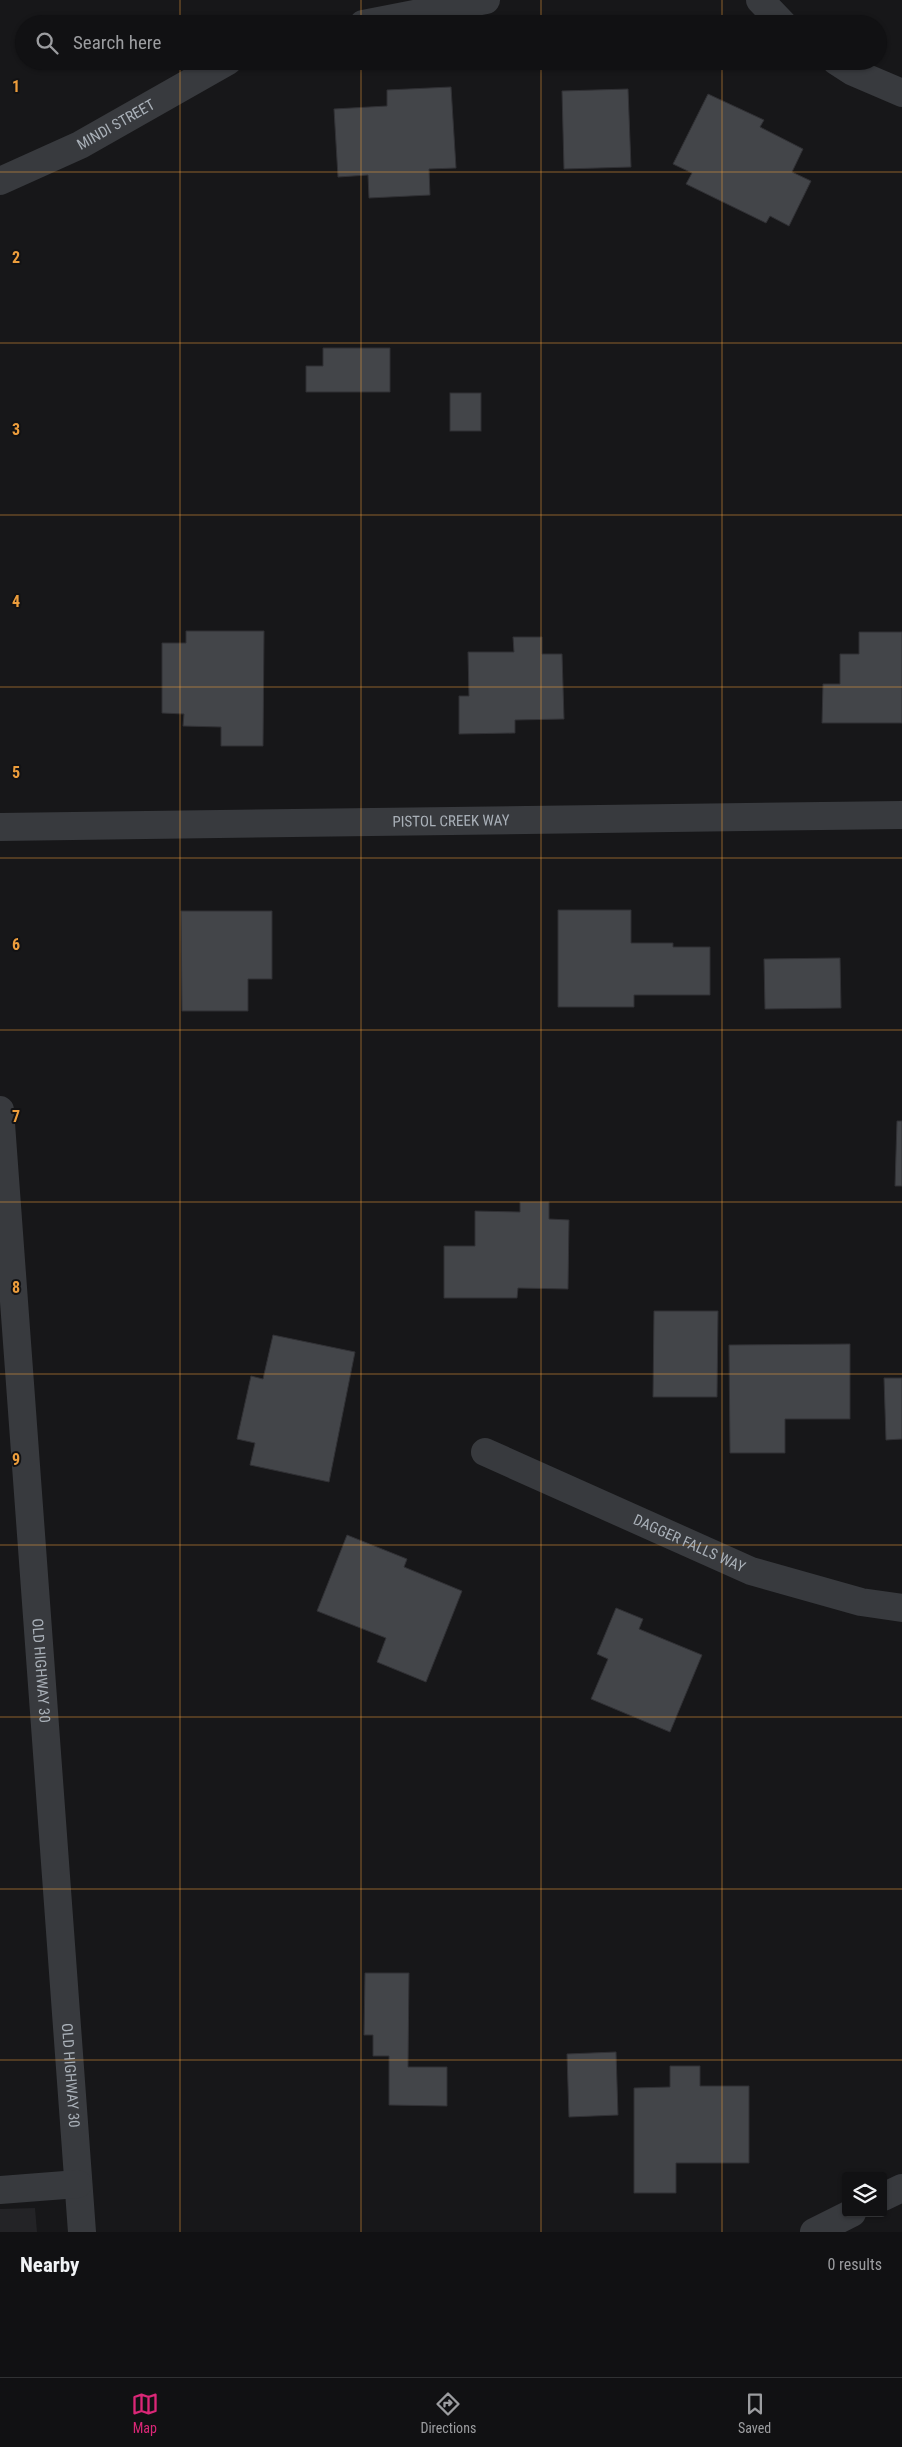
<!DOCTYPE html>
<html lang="en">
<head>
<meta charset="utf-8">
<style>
	body { margin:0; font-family:"Roboto Condensed",sans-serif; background:#1a1a1c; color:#f1f3f6 }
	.controls { position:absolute; right:15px; bottom:15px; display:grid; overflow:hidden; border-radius:5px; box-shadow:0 1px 4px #0004 }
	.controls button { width:45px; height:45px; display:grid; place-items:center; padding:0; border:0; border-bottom:1px solid #303133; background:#111113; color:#f1f3f6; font:25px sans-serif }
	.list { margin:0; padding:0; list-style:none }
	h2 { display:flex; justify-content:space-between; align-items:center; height:65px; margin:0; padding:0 20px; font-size:21px }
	h2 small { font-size:16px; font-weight:400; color:#9c9da0 }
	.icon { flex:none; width:28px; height:28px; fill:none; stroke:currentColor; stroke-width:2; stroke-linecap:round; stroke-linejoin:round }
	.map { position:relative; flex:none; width:902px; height:2232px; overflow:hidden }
	.search { position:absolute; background:#111113; box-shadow:0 1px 4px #0004; left:15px; right:15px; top:15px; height:55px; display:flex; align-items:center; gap:12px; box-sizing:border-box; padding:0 18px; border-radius:28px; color:#9c9da0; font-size:19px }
	.sheet { height:145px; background:#111113 }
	nav { display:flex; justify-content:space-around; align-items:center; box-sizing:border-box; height:70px; border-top:1px solid #303133; background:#111113; font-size:14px; color:#9c9da0 }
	nav a { display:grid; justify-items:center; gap:2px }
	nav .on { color:#db2777 }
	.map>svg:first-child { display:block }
	.built { fill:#232326 }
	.building { fill:#434549; stroke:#313135 }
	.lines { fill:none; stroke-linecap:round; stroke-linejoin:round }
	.minor { stroke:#383a3e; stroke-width:28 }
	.grid { fill:none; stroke:#ec9d3c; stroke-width:1; stroke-opacity:0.55 }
	.labels { text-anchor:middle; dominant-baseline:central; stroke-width:4; stroke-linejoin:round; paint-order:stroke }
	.street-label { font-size:15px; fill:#a9b0b8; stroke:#121214 }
	.grid-label { font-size:16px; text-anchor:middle; font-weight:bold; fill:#ec9d3c; stroke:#121214; stroke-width:4; stroke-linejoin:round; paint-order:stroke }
</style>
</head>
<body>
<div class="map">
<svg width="902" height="2232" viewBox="0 0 902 2232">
	<rect width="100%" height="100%" fill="#171719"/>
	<path class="built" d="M35 2208 37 2232H0V2209Z"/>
	<g class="building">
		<path d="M451 87 456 168 429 169 430 195 369 198 368 175 338 177 334 109 387 106V90Z"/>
		<path d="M628 89 631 167 564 169 562 91Z"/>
		<path d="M708 94 764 120 760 127 803 149 792 172 811 181 789 226 770 216 766 223 686 184 692 173 673 164Z"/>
		<path d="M323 348H390V392H306V366H323Z"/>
		<rect x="450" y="393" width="31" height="38"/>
		<path d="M186 631H264L263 746H221V727L183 726 184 714 162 713V643H186Z"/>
		<path d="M859 632H902V723H822L823 684H840V654H859Z"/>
		<path d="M513 637H542V654H562L564 719 515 720V733L459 734V696H469L468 652H514Z"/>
		<path d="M558 910H631V943H673V947H710V995H634V1007H558Z"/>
		<path d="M181 911H272V979H248V1011H182Z"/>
		<path d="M840 958 841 1008 765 1009 764 959Z"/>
		<path d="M897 1121H902V1186H895Z"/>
		<path d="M520 1202H549V1219L569 1220 568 1289 518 1288 517 1298H444V1246H475V1211L520 1212Z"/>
		<path d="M654 1311H718L717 1397H653Z"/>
		<path d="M273 1335 355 1352 329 1482 250 1465 255 1443 237 1439 251 1376 263 1379Z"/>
		<path d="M850 1344V1419H785V1453H730L729 1345Z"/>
		<path d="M884 1378H902V1439L886 1440Z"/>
		<path d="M347 1535 407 1559 404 1567 462 1591 426 1682 377 1662 386 1638 317 1611Z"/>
		<path d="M616 1608 643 1619 639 1629 702 1655 670 1732 591 1699 608 1659 597 1654Z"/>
		<path d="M365 1973H409L408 2067H447V2106L389 2105V2056H373V2035H364Z"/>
		<path d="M616 2052 618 2115 569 2117 567 2054Z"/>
		<path d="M670 2066H700V2086H749V2163H676V2193H634V2088L670 2087Z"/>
	</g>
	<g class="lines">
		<g class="minor">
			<path d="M760 0 783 24"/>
			<path d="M363 24 486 0"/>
			<path d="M836 61 853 72 902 93"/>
			<path id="s1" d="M0 181 80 145 228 61"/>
			<path id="s2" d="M0 827 902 815"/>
			<path id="s3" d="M0 1110 82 2232"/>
			<path id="s4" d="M485 1452 751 1571 861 1602 902 1608"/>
			<path d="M0 2190 78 2184"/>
			<path d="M883 2197 902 2188"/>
			<path d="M814 2232 852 2213"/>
		</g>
	</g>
	<path class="grid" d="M180 0V24M361 0V24M541 0V24M722 0V24M180 61V2232M361 61V2232M541 61V2232M722 61V2232M0 172H902M0 343H902M0 515H902M0 687H902M0 858H902M0 1030H902M0 1202H902M0 1374H902M0 1545H902M0 1717H902M0 1889H902M0 2060H902"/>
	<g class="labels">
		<g class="street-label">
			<text stroke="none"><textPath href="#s1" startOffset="129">MINDI STREET</textPath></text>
			<text stroke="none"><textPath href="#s2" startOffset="451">PISTOL CREEK WAY</textPath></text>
			<text stroke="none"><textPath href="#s4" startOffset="224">DAGGER FALLS WAY</textPath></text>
			<text stroke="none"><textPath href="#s3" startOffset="562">OLD HIGHWAY 30</textPath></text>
			<text stroke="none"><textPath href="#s3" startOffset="968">OLD HIGHWAY 30</textPath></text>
		</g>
	</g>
	<g class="grid-label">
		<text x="16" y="92">1</text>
		<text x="16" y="263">2</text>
		<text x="16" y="435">3</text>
		<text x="16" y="607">4</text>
		<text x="16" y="778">5</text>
		<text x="16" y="950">6</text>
		<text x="16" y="1122">7</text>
		<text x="16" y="1293">8</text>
		<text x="16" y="1465">9</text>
	</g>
</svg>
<div class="controls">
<button><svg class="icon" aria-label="layers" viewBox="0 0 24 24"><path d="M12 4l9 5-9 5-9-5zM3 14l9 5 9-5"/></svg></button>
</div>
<div class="search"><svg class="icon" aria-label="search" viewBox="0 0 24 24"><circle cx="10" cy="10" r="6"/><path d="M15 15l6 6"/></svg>Search here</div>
</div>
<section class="sheet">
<h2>Nearby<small>0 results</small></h2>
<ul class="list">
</ul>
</section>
<nav>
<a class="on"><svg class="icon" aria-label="map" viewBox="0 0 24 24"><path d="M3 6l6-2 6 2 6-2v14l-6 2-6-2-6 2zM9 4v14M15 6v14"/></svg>Map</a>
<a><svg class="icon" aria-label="directions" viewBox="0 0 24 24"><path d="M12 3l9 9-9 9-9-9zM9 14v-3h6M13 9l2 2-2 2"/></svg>Directions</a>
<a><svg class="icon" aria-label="saved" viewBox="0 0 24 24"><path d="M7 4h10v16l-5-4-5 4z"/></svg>Saved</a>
</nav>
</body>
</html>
